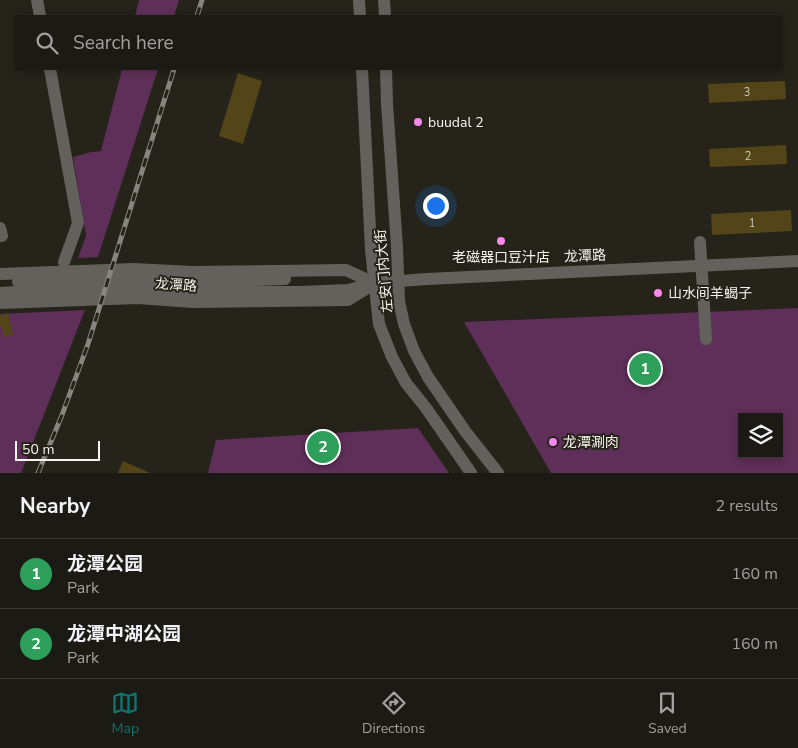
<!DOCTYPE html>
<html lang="en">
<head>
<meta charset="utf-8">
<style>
	body { margin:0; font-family:"Nunito Sans","Noto Sans SC",sans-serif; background:#292722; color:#f1f3f6 }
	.controls { position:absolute; right:15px; bottom:15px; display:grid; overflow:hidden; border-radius:0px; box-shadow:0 2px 8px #0003 }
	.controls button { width:45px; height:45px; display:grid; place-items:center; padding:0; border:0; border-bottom:1px solid #3a3834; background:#1c1a14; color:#f1f3f6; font:25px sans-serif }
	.scale { position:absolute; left:15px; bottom:12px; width:85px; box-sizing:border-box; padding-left:5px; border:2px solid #f6f4ee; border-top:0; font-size:14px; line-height:18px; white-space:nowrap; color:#f6f4ee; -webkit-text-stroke:4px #25231a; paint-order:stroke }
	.you { position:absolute; left:435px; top:205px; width:18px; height:18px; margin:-12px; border:4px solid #fff; border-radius:50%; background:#1a73e8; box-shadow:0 0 0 8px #1a73e833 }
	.badge { display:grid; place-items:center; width:32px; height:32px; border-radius:50%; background:#0f766e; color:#fff; font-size:16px; font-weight:700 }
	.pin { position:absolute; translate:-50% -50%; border:2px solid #fff; box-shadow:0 1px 5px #0006 }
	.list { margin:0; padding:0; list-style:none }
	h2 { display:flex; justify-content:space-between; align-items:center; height:65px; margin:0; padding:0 20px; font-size:21px }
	h2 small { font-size:16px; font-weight:400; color:#a0a1a0 }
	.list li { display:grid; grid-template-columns:32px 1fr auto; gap:15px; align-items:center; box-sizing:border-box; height:70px; padding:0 20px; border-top:1px solid #3a3834 }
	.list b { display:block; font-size:19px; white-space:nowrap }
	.list p { margin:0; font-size:16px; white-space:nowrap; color:#a0a1a0 }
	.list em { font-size:16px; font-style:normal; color:#a0a1a0 }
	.icon { flex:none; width:28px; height:28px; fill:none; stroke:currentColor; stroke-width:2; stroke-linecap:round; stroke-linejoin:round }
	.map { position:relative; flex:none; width:798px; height:473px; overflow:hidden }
	.search { position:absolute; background:#1c1a14; box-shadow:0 2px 8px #0003; left:15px; right:15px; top:15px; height:55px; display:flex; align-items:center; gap:12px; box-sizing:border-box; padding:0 18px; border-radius:0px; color:#a0a1a0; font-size:19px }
	.sheet { height:205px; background:#1c1a14 }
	nav { display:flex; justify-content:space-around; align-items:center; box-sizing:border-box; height:70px; border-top:1px solid #3a3834; background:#1c1a14; font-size:14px; color:#a0a1a0 }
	nav a { display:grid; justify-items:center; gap:2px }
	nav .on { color:#0f766e }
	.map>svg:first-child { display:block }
	.green { fill:#5e2f58; fill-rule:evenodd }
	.building { fill:#534518 }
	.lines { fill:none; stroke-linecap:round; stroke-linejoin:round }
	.minor { stroke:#62615c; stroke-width:12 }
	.tertiary { stroke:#62615c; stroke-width:12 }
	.rail-casing { stroke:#87857d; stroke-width:5 }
	.rail { stroke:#25231a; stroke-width:3; stroke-dasharray:9; stroke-linecap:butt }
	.poi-dot { fill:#f888eb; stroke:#25231a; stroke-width:2 }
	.labels { text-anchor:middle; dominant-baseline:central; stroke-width:4; stroke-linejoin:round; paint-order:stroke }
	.number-label { font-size:11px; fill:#cdc8b8 }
	.poi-label { font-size:14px; fill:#f6f4ee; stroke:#25231a; text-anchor:start }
	.street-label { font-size:14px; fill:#f6f4ee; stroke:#25231a }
</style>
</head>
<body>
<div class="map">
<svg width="798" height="473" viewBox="0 0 798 473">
	<rect width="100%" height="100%" fill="#25231a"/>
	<g class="green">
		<path d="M139 0H179L174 16H135Z"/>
		<path d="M122 69H158L98 257 78 258 86 236 73 157 91 152 101 151Z"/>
		<path d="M798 308V473H551L464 322ZM742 417H779V454H742Z"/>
		<path d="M85 310 21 473H0V314Z"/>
		<path d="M418 428 449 473H208L216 440Z"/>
	</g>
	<g class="building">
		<path d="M238 73 262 81 243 144 219 136Z"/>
		<path d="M785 81 786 99 709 103 708 84Z"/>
		<path d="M786 145 787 164 710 167 709 149Z"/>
		<path d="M791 210 792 231 712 235 711 214Z"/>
		<path d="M8 313 13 335 4 337 1 326H0V315Z"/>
		<path d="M123 461 150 473H118Z"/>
	</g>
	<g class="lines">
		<g class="minor">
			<path d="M37 0 40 16"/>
			<path d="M50 69 78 223 64 262"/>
			<path d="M0 228 2 236"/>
			<path d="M700 242 706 339"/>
		</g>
		<g class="tertiary">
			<path d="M359 0 360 16"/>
			<path d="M384 0 385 16"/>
			<path d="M362 69 371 250 379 324 392 357 406 383 426 408 471 473"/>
			<path d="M386 69 387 104 397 247 399 301 404 324 414 351 428 377 465 431 498 473"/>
			<path d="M0 274 134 269 192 272 346 270 374 283"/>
			<path d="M18 282 140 280 192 282 285 279"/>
			<path d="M0 293 66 289H138L191 292H301L348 290 374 283 427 279 798 261"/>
			<path d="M0 303 138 298 193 302 348 300 366 289"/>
		</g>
		<g class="rail-casing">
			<g id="rail">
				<path d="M197 16 202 0"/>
				<path d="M38 473 62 415 88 344 174 69"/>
			</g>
		</g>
		<use href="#rail" class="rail"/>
	</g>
	<g class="poi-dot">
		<circle cx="418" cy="122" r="5"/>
		<circle cx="501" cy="241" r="5"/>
		<circle cx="658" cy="293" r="5"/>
		<circle cx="553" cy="442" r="5"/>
	</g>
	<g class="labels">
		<g class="number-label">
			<text x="747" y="92">3</text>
			<text x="748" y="156">2</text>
			<text x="752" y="223">1</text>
		</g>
		<g class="poi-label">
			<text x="428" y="122">buudal 2</text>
			<text x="501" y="257" text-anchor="middle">老磁器口豆汁店</text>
			<text x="668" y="293">山水间羊蝎子</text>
			<text x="563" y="442">龙潭涮肉</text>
		</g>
		<g class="street-label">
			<text transform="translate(585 256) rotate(-3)">龙潭路</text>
			<text transform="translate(384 271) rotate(-95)">左安门内大街</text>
			<text transform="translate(176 285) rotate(4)">龙潭路</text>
		</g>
	</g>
</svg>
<div class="controls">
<button><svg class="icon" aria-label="layers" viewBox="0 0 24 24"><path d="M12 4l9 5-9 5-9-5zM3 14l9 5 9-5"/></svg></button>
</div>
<div class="scale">50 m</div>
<div class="you"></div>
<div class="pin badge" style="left:645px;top:369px;background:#2e9e5b">1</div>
<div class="pin badge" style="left:323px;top:447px;background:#2e9e5b">2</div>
<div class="search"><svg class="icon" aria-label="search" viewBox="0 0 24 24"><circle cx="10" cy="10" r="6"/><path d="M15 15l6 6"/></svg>Search here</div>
</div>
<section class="sheet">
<h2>Nearby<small>2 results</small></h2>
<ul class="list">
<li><span class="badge" style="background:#2e9e5b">1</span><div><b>龙潭公园</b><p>Park</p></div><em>160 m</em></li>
<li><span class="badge" style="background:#2e9e5b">2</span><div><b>龙潭中湖公园</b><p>Park</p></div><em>160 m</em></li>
</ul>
</section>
<nav>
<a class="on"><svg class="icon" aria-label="map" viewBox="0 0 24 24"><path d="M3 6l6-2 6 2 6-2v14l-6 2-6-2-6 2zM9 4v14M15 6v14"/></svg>Map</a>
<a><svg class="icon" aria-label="directions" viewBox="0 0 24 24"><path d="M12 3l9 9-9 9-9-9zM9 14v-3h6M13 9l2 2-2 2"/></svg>Directions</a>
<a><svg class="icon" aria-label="saved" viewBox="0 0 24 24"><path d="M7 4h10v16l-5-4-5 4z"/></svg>Saved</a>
</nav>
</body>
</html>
